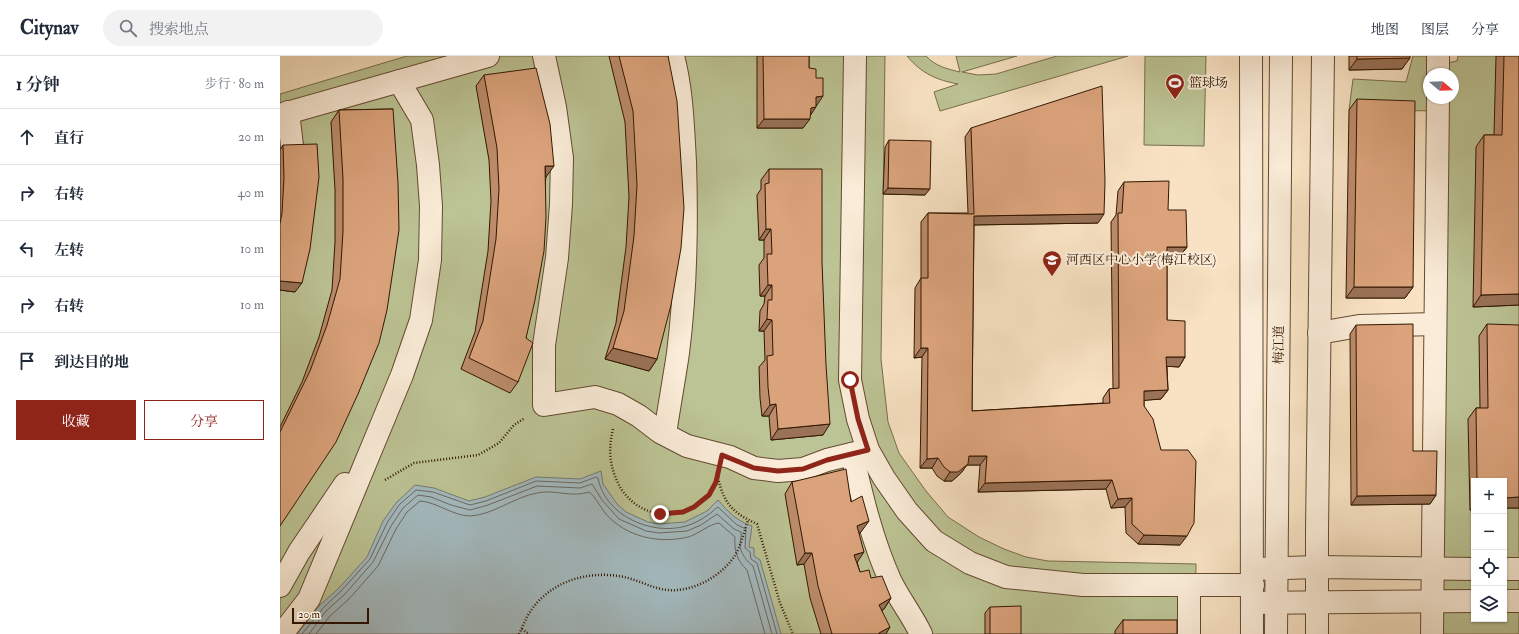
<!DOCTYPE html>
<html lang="zh">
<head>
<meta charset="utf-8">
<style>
	body { margin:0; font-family:"IM FELL Double Pica","Noto Serif SC",serif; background:#f2f2f3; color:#1f2937 }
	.controls { position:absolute; right:12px; bottom:12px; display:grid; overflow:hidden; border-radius:0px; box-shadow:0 1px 3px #0004 }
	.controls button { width:36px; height:36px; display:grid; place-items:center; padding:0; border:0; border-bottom:1px solid #e0e1e3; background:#fff; color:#1f2937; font:20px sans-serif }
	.compass { position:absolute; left:1143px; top:12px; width:36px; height:36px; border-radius:50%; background:#fff; box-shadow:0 1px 3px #0004; rotate:109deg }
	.scale { position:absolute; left:12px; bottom:10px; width:77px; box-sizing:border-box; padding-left:4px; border:2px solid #331700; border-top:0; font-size:11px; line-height:14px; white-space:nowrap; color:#331700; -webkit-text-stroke:3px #faecd8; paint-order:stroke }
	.stop { position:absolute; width:12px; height:12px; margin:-9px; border:3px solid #8f2418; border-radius:50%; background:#fff }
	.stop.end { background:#8f2418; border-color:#fff; box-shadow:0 1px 4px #0008 }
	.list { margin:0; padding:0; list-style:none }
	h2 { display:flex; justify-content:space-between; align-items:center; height:52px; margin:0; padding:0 16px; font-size:17px }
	h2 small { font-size:13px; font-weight:400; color:#747a83 }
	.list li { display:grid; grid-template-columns:26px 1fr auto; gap:12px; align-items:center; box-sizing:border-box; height:56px; padding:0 16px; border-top:1px solid #e0e1e3 }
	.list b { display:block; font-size:15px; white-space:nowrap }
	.list em { font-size:13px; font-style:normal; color:#747a83 }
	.actions { display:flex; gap:8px; padding:12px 16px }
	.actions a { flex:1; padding:9px 0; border:1px solid #8f2418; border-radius:0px; text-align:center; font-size:14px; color:#8f2418 }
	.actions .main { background:#8f2418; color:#fff }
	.icon { flex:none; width:22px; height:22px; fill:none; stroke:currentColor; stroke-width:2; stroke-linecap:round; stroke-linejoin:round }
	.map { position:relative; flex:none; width:1239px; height:578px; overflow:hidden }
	header { display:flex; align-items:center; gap:24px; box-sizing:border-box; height:56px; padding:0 20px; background:#fff; border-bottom:1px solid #e0e1e3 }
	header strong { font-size:19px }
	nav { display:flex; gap:22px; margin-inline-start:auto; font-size:14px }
	.search { width:280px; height:36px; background:#f2f2f3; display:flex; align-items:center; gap:10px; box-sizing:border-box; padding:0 14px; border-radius:22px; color:#747a83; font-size:15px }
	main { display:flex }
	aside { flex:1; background:#fff }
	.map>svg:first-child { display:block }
	.green { fill:#bcc394; stroke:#786d4a; fill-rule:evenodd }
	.water { fill:#a3babf; stroke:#767973 }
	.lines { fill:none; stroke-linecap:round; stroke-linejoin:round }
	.shore { stroke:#6b6860; stroke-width:1 }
	.minor-casing { stroke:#644a31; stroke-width:24 }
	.tertiary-casing { stroke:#644a31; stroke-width:24 }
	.path { stroke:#331700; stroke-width:2.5; stroke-dasharray:1 2; stroke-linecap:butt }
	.minor { stroke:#faecd8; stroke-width:22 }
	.tertiary { stroke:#faecd8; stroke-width:22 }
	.wall { fill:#bc8c6b; stroke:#331700 }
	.shaded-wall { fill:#997257; stroke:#331700 }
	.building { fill:#dba37c; stroke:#331700 }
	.route { stroke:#8f2418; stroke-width:5 }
	.labels { text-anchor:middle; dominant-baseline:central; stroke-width:4; stroke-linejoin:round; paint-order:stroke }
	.poi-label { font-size:13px; fill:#331700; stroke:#faecd8; text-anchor:start }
	.street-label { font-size:13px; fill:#331700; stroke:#faecd8 }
</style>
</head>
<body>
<header>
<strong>Citynav</strong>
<div class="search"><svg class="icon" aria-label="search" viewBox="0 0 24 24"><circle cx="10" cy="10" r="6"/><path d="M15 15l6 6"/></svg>搜索地点</div>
<nav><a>地图</a><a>图层</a><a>分享</a></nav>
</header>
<main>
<aside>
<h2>1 分钟<small>步行 · 80 m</small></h2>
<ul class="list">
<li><svg class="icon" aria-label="ahead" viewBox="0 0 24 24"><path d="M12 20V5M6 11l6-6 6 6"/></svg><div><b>直行</b></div><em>20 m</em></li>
<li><svg class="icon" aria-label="right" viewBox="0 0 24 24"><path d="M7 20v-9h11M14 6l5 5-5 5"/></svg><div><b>右转</b></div><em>40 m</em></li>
<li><svg class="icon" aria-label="left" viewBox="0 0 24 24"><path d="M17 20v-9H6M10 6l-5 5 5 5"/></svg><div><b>左转</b></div><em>10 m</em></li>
<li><svg class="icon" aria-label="right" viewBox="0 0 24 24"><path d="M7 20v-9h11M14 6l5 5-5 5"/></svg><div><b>右转</b></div><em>10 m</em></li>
<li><svg class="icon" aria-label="arrive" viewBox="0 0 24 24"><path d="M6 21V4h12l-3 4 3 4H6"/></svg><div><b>到达目的地</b></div></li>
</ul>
<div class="actions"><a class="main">收藏</a><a>分享</a></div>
</aside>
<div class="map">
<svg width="1239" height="578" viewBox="0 0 1239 578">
	<rect width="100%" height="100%" fill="#f8e2c3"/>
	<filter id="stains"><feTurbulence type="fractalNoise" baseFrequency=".005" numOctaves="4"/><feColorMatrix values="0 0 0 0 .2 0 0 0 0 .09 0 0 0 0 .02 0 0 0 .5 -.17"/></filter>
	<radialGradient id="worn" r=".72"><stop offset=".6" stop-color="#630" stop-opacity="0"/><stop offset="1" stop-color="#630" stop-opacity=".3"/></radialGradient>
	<g class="green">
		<path d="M127 0H605L601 303 608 366 619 397 646 435 668 461 699 481 724 493 746 501 768 505 916 508 915 578H0V38Z"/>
		<path d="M627 0H646C655 10 667 13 680 16L676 0H737L682 16 698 19 716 18 777 0H848L660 55 654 36 678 28C657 24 642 18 627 0Z"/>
		<path d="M865 0H926L924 90 864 89Z"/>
		<path d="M1133 0H1146L1167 7 1177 5 1178 0H1239V578H1163L1166 55 1069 54 1073 23 1126 26ZM1149 18H1173V42H1149ZM1194 425H1224V563H1194Z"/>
	</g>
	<path class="water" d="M321 415 323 428 337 448 346 456 368 466 379 468 405 466 427 455 438 444C448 456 457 465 472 470L469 491 474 492V500L480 504 501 578H17L40 549 59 532 87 501 103 465 116 447 135 429 154 432 189 445 205 441 256 421 300 423Z"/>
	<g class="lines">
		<g class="shore">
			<path d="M22 578 43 552 61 535 90 503 107 467 119 449 136 434 153 436 190 449 206 445 256 425 300 427 316 421 318 422C325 460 372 480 406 470 414 468 422 463 428 459 432 457 434 453 438 451L457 469 466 473 465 492 470 496 471 503 477 507 497 578"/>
			<path d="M29 578 46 555 65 538 93 506 111 470 123 452 138 439 151 441 171 449 190 454 208 449 257 430 300 432 312 428 322 444 339 463 366 475 379 477 407 475 421 469 437 458 454 473 461 476C462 480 460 485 460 489 460 496 467 506 473 510L492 578"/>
			<path d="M36 578 50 560 69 543 98 510 116 473 127 456 140 445C157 446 173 460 190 460 213 459 234 441 257 437 274 433 292 442 309 436 316 441 320 451 326 458 346 481 379 488 408 481 419 478 429 468 439 467L455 481C454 494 457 505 467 514L485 578"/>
		</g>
		<g class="minor-casing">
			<g id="minor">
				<path d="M264 0 275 51 282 102 281 148 277 202 264 289V349L315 341 338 348 359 360 380 376 407 390 450 401 474 412 498 415 523 413 547 404 588 394"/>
				<path d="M575 0 570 324 578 363 588 394 604 422 627 455 654 485 690 507 726 521 803 529H973"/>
				<path d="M1158 18V0"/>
				<path d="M8 56 13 98"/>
				<path d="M0 59 208 0"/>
				<path d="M1039 277 1079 270 1155 268"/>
				<path d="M385 378C389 351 394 324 398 297 406 234 407 169 405 106 403 71 402 34 393 0"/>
				<path d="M572 398C582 441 592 484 610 524 619 543 632 559 641 578"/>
				<path d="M972 513 1037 511 1194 513"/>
				<path d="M1224 513H1239"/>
				<path d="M0 530 19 496 65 428"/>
				<path d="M1224 545H1239"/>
				<path d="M972 547 1194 545"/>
				<path d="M2 578 29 543 122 319 141 264 150 204 151 150 148 109 142 64 119 25"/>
				<path d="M909 578V529"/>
				<path d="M1037 578V475L1043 0"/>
				<path d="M1152 578 1158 42"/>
			</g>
		</g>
		<g class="tertiary-casing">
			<g id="tertiary">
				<path d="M971 0 972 578"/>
				<path d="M996 578 1001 0"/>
			</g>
		</g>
		<g class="path">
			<path d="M333 373C329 389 329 405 335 420 348 457 389 469 419 447 427 441 435 433 437 423"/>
			<path d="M438 422C444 448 453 457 477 468L500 547 513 578"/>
			<path d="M105 424 134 407 198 399 219 387 234 369 245 362"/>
			<path d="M242 573 249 578"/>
			<path d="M239 578C243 570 246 561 252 553 273 524 310 514 344 521 359 524 373 533 388 534 413 536 440 521 454 501 461 490 464 476 468 464"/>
		</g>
		<use href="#minor" class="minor"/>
		<use href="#tertiary" class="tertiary"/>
	</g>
	<g class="wall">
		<path d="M329 0H388L377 303 369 315 325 303 336 267 346 191 349 141 345 66Z"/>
		<path d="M477 0H529V12L537 49 536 50 523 72H477Z"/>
		<path d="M1069 0H1130L1122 13 1069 14Z"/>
		<path d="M1216 0H1239V249L1193 251 1196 91 1204 79H1214Z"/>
		<path d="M204 19 266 121 246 282 238 326 230 337 181 313 195 276 208 195 211 145 209 104 196 30Z"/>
		<path d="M1077 43 1133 231 1125 242H1066L1069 54Z"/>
		<path d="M113 53 0 470V371L22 326 39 281 52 234 55 186V134L51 66 59 54Z"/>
		<path d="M691 72 818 167 694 169 692 355 823 347V342L829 333H833L831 166 836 159 838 135 844 126 888 154 907 191 900 200H887V264L905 301 899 311 887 310 888 334 881 343 864 344V350L900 489 858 488 846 477 845 451 831 452 826 433 698 436 700 409H687L681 417 672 425H664L657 420 652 412H640L642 301 634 302 635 232 641 222V166L648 157H688L685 81Z"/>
		<path d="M609 84 645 139 603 138 605 91Z"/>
		<path d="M3 89 15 236 0 234V94Z"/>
		<path d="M489 113 543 379 491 384 489 360H482L480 342 479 311 485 304 484 275H479L480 255 484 248 485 240H480L479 209 484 202V184H479L477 139 481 133V124Z"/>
		<path d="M1207 268 1239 452H1224V425H1194V454H1190L1188 363 1196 352H1200L1199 280Z"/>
		<path d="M1076 269 1133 395 1156 439 1150 448 1071 449 1070 278Z"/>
		<path d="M512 426 571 446 581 476 579 477 577 506 580 516 591 522 611 542 604 553 602 554 606 578H541L530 542 524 508 517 509 505 438Z"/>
		<path d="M710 551 741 578H705V557Z"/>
		<path d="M843 564 897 578H835V575Z"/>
	</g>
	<g class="shaded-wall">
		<path d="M1130 2 1122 13 1069 14 1077 3Z"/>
		<path d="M543 40 537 49 529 51 536 41Z"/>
		<path d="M536 51 529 61 531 52Z"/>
		<path d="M484 63H530L523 72H477Z"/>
		<path d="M265 110H274L266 121Z"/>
		<path d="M608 132 650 133 645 139 603 138Z"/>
		<path d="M824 158 818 167 687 169 694 160Z"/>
		<path d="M486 173H491L484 184H479Z"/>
		<path d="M887 191H907L900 200H881Z"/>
		<path d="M0 225 22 227 15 236 0 234Z"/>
		<path d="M488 229H492L485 240H480Z"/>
		<path d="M1074 231H1133L1125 242H1066Z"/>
		<path d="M1239 238V249L1193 251 1201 239Z"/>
		<path d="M487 263 492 264 484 275H479Z"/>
		<path d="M333 292 377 303 369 315 325 303Z"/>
		<path d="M641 292H648L642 301 634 302Z"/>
		<path d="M886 301H905L899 311 880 310Z"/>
		<path d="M888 334 881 343 858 345 864 335Z"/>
		<path d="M496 348 489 360H482L490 349Z"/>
		<path d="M550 368 543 379 491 384 498 373Z"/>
		<path d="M689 400H707L700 409H687L681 417 672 425H664L670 416Z"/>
		<path d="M658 402 652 412H640L647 403Z"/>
		<path d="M832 424 826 433 698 436 705 427Z"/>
		<path d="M1156 439 1150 448 1071 449 1077 440Z"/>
		<path d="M1239 441V452H1224V442Z"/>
		<path d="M852 442 845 451 831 452 838 443Z"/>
		<path d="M1194 449V454H1190Z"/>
		<path d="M589 465 581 476 570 482 577 470Z"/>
		<path d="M864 479 907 480 900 489 858 488Z"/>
		<path d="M584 496 576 508 574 499Z"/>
		<path d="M525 497H532L524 508 517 509Z"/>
		<path d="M611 542 604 553 591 560 599 549Z"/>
		<path d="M610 571 606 578H598L599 577Z"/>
	</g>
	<g class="building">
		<path d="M339 0H388L397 45 404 152 401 192 391 249 377 303 333 292 344 255 354 180 357 129 353 55Z"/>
		<path d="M483 0H529V12L536 13V22H543V40L536 41V51L531 52 530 63H484Z"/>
		<path d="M1077 0H1130V2L1077 3Z"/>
		<path d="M1224 0H1239V238L1201 239 1204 79H1222Z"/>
		<path d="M256 12 270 68 274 110H265L266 161 264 195 255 244 246 282 253 287 238 326 189 302 203 265 216 183 219 133 217 92 204 19Z"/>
		<path d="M822 30 825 125 824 158 694 160 692 355 830 347 829 333 839 332 838 157H842L844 126 889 125 888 154H906L907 191H887V264L905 265V301H886L888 334 864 335V350L873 363 881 394H908L916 405 914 467 907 480 864 479 852 468V442L838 443 832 424 705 427 707 400H689L688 408 678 416H670L664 411 658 402 647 403 648 292H641V222H648V157L694 158 691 72Z"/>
		<path d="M1077 43 1135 45 1133 231H1074Z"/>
		<path d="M113 53 118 127 119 174 107 254 99 287 78 338 56 386 0 470V376L30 315 47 269 60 223 63 175V123L59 54Z"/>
		<path d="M609 84 651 85 650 133 608 132Z"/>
		<path d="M37 88 39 121 30 193 22 227 0 225V168L2 157 4 122 3 89Z"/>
		<path d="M489 113H542V206L546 309 550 368 498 373 496 348 490 349 488 331 487 300 493 299 492 264 487 263 488 244H492V229H488L487 198H492L491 173H486L485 128 489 127Z"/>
		<path d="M1133 268V395H1157L1156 439 1077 440 1076 269Z"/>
		<path d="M1207 268 1239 269V441L1224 442V425H1197L1196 352H1208Z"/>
		<path d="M566 413 571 446 582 440 589 465 577 470 584 496 574 499 580 516 589 514 591 522 602 520 611 542 599 549 610 571 599 577V578H552L538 530 532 497H525L512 426Z"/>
		<path d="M741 550V578H710V551Z"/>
		<rect x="843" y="564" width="54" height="14"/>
	</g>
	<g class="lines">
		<path class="route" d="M380 458 403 456 414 451 429 439 436 426 442 399 474 412 498 415 523 413 547 404 588 394 578 363 570 324"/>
	</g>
	<defs>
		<g id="stadium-pin" transform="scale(1)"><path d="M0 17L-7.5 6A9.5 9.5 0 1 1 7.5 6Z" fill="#8f2418" stroke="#faecd8"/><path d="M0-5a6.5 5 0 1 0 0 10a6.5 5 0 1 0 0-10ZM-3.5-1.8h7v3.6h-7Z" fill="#fff"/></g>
		<g id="school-pin" transform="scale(1)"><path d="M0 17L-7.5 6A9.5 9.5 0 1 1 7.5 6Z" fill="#8f2418" stroke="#faecd8"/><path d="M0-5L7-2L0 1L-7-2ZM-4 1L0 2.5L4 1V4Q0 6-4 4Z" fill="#fff"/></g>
	</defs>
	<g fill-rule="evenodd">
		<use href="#stadium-pin" x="895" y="27"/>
		<use href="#school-pin" x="772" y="204"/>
	</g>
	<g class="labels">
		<g class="poi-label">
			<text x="909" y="27">篮球场</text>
			<text x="786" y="204">河西区中心小学(梅江校区)</text>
		</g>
		<g class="street-label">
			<text transform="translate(999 289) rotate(-89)">梅江道</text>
		</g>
	</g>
	<rect width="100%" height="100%" filter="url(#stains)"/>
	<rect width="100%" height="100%" fill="url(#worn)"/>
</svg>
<div class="controls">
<button>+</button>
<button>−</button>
<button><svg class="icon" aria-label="locate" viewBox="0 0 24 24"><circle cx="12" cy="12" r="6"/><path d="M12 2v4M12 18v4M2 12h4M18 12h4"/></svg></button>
<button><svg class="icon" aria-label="layers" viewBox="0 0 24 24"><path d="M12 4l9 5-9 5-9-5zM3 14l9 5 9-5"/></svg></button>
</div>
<svg class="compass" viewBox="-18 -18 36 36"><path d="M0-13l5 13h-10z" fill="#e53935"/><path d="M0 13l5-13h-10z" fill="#747a83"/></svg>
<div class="scale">20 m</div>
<div class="stop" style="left:570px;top:324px"></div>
<div class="stop end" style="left:380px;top:458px"></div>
</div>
</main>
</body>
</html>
